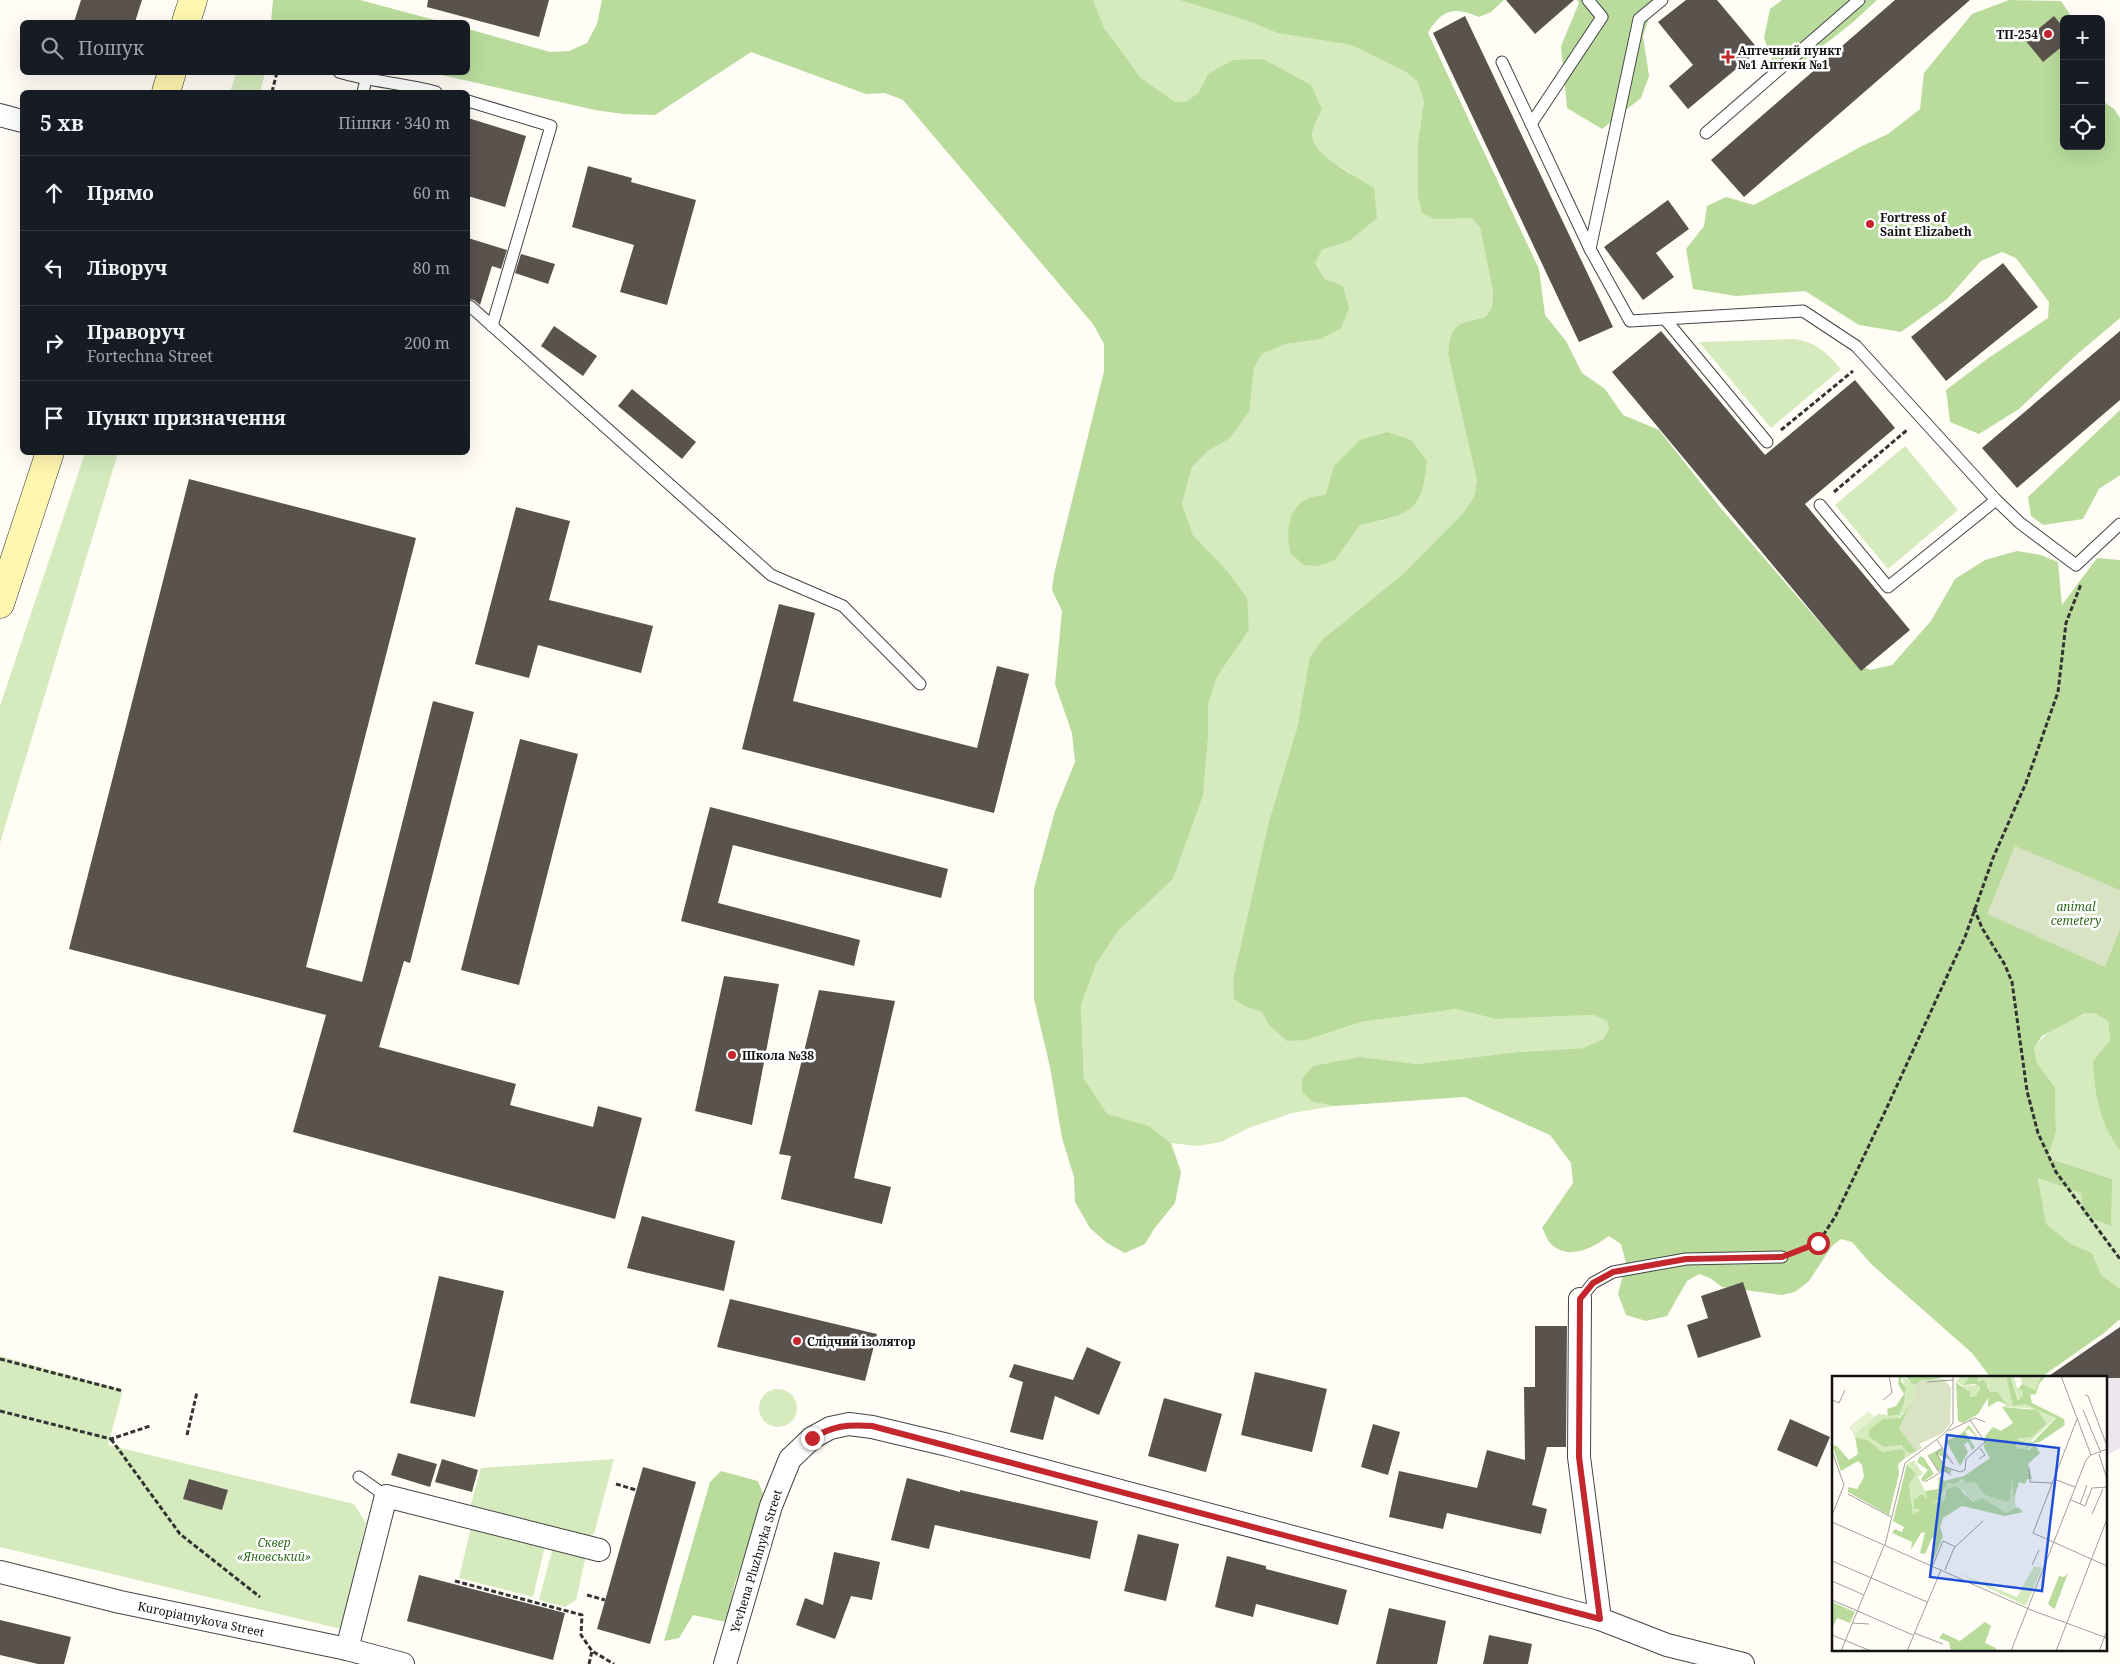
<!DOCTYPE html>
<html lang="uk">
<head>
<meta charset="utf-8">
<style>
	body { margin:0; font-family:"Noto Serif",serif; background:#20242c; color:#f1f3f6 }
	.controls { position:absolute; right:15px; top:15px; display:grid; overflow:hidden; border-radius:8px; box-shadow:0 5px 20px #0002 }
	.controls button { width:45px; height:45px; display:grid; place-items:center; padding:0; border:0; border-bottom:1px solid #363941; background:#171b24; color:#f1f3f6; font:25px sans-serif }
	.stop { position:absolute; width:15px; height:15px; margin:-11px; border:4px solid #c4262e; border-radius:50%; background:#fff }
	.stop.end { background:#c4262e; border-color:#fff; box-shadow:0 1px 5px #0008 }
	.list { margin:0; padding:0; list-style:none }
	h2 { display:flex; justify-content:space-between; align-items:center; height:65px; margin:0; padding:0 20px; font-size:21px }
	h2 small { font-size:16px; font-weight:400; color:#9ea1a6 }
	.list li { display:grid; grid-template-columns:32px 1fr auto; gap:15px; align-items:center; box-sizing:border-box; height:75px; padding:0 20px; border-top:1px solid #363941 }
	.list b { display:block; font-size:19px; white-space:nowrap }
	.list p { margin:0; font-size:16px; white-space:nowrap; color:#9ea1a6 }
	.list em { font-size:16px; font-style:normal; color:#9ea1a6 }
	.icon { flex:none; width:28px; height:28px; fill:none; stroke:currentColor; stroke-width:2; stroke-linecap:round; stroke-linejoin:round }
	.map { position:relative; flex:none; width:2120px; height:1664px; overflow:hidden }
	.search { position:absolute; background:#171b24; box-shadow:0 5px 20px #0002; left:20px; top:20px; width:450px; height:55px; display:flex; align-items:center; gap:12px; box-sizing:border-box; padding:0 18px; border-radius:8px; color:#9ea1a6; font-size:19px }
	.panel { position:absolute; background:#171b24; box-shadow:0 5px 20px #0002; left:20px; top:90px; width:450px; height:365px; border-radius:8px }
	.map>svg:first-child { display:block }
	.industrial { fill:#eee6ef }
	.green { fill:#d5ebbd; fill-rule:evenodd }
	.forest { fill:#b9dc9c }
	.cemetery { fill:#d9e3c4 }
	.building { fill:#5a524d }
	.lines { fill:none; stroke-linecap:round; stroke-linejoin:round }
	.service-casing { stroke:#444; stroke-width:13 }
	.minor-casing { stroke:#444; stroke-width:24 }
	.secondary-casing { stroke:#333; stroke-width:29 }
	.path { stroke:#333; stroke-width:3; stroke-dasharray:5 2.5; stroke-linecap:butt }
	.service { stroke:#fff; stroke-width:11 }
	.minor { stroke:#fff; stroke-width:22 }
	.secondary { stroke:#fff6b0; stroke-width:28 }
	.route { stroke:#c4262e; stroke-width:6 }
	.poi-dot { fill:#c4262e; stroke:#fff; stroke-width:2 }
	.labels { text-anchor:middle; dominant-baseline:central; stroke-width:5; stroke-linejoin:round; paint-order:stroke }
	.poi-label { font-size:12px; font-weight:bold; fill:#111; stroke:#fff; text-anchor:start }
	.park-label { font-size:12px; font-style:italic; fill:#2f6b1f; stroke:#fff }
	.street-label { font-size:12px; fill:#111; stroke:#fff }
	.inset-road { fill:none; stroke:#a09f9a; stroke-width:1 }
	.view { fill:#1d4ed8; fill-opacity:0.15; stroke:#1d4ed8; stroke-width:2.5 }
	.inset-edge { fill:none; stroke:#111; stroke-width:2.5 }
</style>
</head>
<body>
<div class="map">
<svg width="2120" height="1664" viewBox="0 0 2120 1664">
	<rect width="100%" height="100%" fill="#fffdf5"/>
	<path class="industrial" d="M2120 1327V1448L2106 1456V1378H2046Z"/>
	<g class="green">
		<path d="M1093 0H1179L1251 22 1277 33 1351 45 1406 72 1417 81 1424 102 1418 141 1457 217 1472 218 1480 228 1493 291 1492 307 1486 317C1457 324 1451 322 1448 354L1477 481 1474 497 1463 513 1403 574 1323 639 1269 821 1233 979 1246 1007 1262 1012 1268 1024 1306 1040 1361 1022 1456 1009 1495 1019 1593 1015 1607 1021 1609 1029 1603 1039 1583 1048 1518 1052 1417 1064 1361 1057 1313 1102 1335 1106 1292 1113 1249 1128 1221 1142 1197 1146 1171 1143 1149 1126 1107 1115 1084 1080 1081 1005 1096 964 1118 931 1173 879 1203 796 1208 739V705L1217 677 1249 630 1209 552 1193 535 1182 504 1192 467 1208 451 1229 439 1251 388 1254 368 1262 354 1286 344 1321 339 1325 279 1315 263 1322 250 1349 241 1351 173C1337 165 1310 154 1312 134 1313 126 1319 116 1322 109L1208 74 1199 92 1186 102H1175L1141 78 1103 28ZM1326 494 1387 519 1360 525 1335 560 1304 500Z"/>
		<path d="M236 73H265L260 92H230Z"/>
		<path d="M1794 339C1816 342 1827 353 1841 369L1771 428 1699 342Z"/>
		<path d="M1905 446 1958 510 1888 569 1835 505Z"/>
		<path d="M85 453H118L0 843V706Z"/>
		<path d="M2094 1013 2108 1021 2110 1040 2093 1061C2094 1093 2099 1124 2120 1150V1289L2101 1276 2092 1253 2071 1244 2046 1225 2038 1178 2082 1193 2112 1179 2048 1158 2056 1132 2055 1087 2037 1063 2034 1048C2046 1031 2072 1014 2094 1013Z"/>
		<path d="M0 1356 123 1390 108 1445 354 1504 366 1523 341 1629 0 1547Z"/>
		<circle cx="778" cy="1408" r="19"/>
		<path d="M614 1459 594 1534 584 1540 469 1511 481 1468Z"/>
		<path d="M471 1527 545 1546 533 1597 459 1578Z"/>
		<path d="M553 1547 581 1554 585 1560 576 1600 565 1607 539 1600Z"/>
	</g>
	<g class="forest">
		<path d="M273 0H360L442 22H271Z"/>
		<path d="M602 0H1093L1104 28 1141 78 1175 102H1186L1199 92 1208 74 1233 60 1263 59 1311 85 1322 109C1319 116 1313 126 1312 134 1310 155 1358 177 1374 188L1377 218 1349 241 1322 250 1315 263 1325 279 1343 286 1349 308 1341 328 1321 339 1286 344 1262 354 1254 368 1249 412 1229 439 1208 451 1192 467 1182 504 1193 535 1227 571 1247 598 1249 630 1217 677 1208 705V739L1203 796 1173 879 1118 931 1096 964 1081 1005 1084 1079 1107 1114 1149 1126 1171 1143 1181 1172 1175 1203 1154 1229 1145 1244 1125 1253 1107 1243 1090 1228 1075 1202 1074 1177 1062 1138 1050 1067 1034 999V888L1055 811 1075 762 1072 733 1055 684 1062 611 1052 590 1054 574 1104 371V344L1093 324 903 100 885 93 866 94 751 52 655 115 623 114 595 110 433 73 468 72V29L550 52 569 51 587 43 597 24Z"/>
		<path d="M1179 0H1504L1491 12 1479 17C1455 6 1441 9 1428 33L1539 269 1545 315 1566 341 1582 373 1605 389 1623 415 1659 430 1719 506 1854 662 1870 670 1892 665 1931 621 1955 579 1985 560 2017 551 2041 555 2058 562 2062 605 2097 558 2120 560V1150C2099 1124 2094 1093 2093 1061L2110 1040 2108 1021 2094 1013 2083 1014 2042 1036 2034 1048 2037 1063 2055 1087 2056 1132 2048 1158 2112 1179 2111 1226 2083 1215 2081 1193 2038 1178 2046 1224 2071 1244 2092 1253 2101 1275 2120 1289V1319L2104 1333 2040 1378H1991L1972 1353 1871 1264 1852 1242 1841 1239 1832 1246 1809 1281 1795 1292 1782 1295 1722 1287 1710 1278 1699 1274 1687 1281 1667 1316 1646 1321 1626 1315 1618 1294 1626 1263 1621 1244 1609 1236C1593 1247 1571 1261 1552 1245 1548 1242 1545 1233 1542 1228L1573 1183 1571 1163 1550 1135 1465 1097 1335 1106 1313 1102 1302 1092V1079L1313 1066 1361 1057 1417 1064 1518 1052 1583 1048 1603 1039 1609 1029 1607 1021 1593 1015 1495 1019 1456 1009 1361 1022 1306 1040 1287 1041 1268 1024 1262 1012 1246 1007 1234 999 1233 979 1269 821 1298 724 1310 657 1323 639 1403 574 1463 513 1474 497 1477 481 1448 354C1451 322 1457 324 1486 317L1492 307 1493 291 1480 228 1472 218 1435 219 1422 213 1418 196V141L1424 102 1417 81 1406 72 1351 45 1277 33 1251 22Z"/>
		<path d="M1577 0H1655L1643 36 1649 76 1641 98 1602 129 1567 108 1561 46 1579 3Z"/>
		<path d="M1782 0H1877L1852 23 1796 67 1772 60 1764 38 1770 9Z"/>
		<path d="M2009 0 2061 1 2073 19H2064V146H2101V100L2114 109 2120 118V318L2074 357 2019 409 1979 434 1950 422 1946 390 1987 359 2048 318 2049 302 2016 258 2002 252 1981 261 1947 299 1901 332 1859 325 1805 291 1736 296 1693 289 1686 249 1704 226 1707 206 1726 197 1754 205 1862 146 1888 134 1920 109 1924 73 1972 14Z"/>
		<path d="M2120 410V475L2099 489 2083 519 2043 525 2031 516 2028 497Z"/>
		<path d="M1387 432 1411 440 1427 461C1425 476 1424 493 1414 505 1406 516 1373 522 1360 525L1335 560 1318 566 1304 565 1290 553C1287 534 1286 514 1303 501 1309 497 1320 496 1326 494L1334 466 1360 440Z"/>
		<path d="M721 1471 758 1481 765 1500 735 1583 726 1622 693 1615 679 1638 664 1641 710 1482Z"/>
	</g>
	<path class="cemetery" d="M2015 846 2120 890V929L2105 967 1987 914Z"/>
	<g class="building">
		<path d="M81 0H142L135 22H74Z"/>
		<path d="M428 0H549L539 37 427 7Z"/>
		<path d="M1506 0H1574L1535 34Z"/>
		<path d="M1686 0H1717L1759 50 1688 109 1669 86 1693 65 1658 22Z"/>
		<path d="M1895 0H1970L1744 197 1711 160Z"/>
		<path d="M1465 16 1613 327 1579 342 1433 33Z"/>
		<path d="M2054 16 2064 28V45L2043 62 2025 40Z"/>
		<path d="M468 118 526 136 505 207 468 196Z"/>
		<path d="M588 166 632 178 631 182 696 200 667 305 620 292 634 245 572 227Z"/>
		<path d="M1668 200 1689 229 1656 253 1674 277 1643 300 1604 247Z"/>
		<path d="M468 238 507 250 501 269 492 266 480 305 474 300 468 299Z"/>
		<path d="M521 254 555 264 548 284 515 273Z"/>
		<path d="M2003 263 2038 307 1946 381 1911 337Z"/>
		<path d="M554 326 597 356 583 376 541 346Z"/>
		<path d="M1661 331 1765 455 1855 380 1895 428 1805 504 1910 630 1861 671 1612 372Z"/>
		<path d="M2120 331V400L2017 488 1982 448Z"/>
		<path d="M632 389 696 442 682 459 618 406Z"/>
		<path d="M189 479 416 538 306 967 362 982 433 701 474 712 410 963 404 961 379 1047 516 1084 510 1105 593 1127 598 1106 642 1118 615 1219 293 1132 326 1015 69 949Z"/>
		<path d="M516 507 570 521 549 600 653 626 641 673 538 645 529 678 475 664Z"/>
		<path d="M779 604 815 613 793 701 977 748 997 666 1029 674 994 813 742 749Z"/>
		<path d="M520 739 578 754 519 985 461 970Z"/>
		<path d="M710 807 948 869 941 898 733 845 718 903 860 940 854 966 681 921Z"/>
		<path d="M724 976 779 984 752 1125 695 1111Z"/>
		<path d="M819 990 895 1001 854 1178 891 1187 882 1224 781 1199 791 1156 779 1154Z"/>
		<path d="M642 1216 735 1241 724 1291 627 1268Z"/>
		<path d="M439 1276 504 1291 475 1417 410 1403Z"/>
		<path d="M1743 1282 1761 1337 1698 1358 1687 1325 1708 1318 1701 1296Z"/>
		<path d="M730 1299 877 1334 865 1381 717 1347Z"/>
		<path d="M1535 1326H1567L1566 1447H1547L1532 1505 1547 1509 1541 1534 1447 1513 1443 1529 1389 1517 1399 1471 1477 1488 1487 1450 1525 1460 1524 1387H1535Z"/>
		<path d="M2120 1327V1378H2046Z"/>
		<path d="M1087 1347 1121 1362 1099 1415 1055 1396 1043 1440 1010 1432 1023 1382 1009 1377 1014 1364 1073 1380Z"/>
		<path d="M1255 1372 1327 1389 1312 1452 1241 1435Z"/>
		<path d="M1164 1398 1222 1414 1206 1472 1148 1456Z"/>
		<path d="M1790 1419 1830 1437 1817 1467 1777 1450Z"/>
		<path d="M1373 1424 1400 1432 1388 1475 1361 1467Z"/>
		<path d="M398 1453 437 1464 430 1487 391 1475Z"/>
		<path d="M442 1459 478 1470 472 1492 435 1482Z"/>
		<path d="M643 1467 696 1482 650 1644 597 1629Z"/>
		<path d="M907 1478 960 1492V1490L1098 1521 1090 1559 935 1525 929 1549 891 1540Z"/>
		<path d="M189 1479 228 1490 222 1510 183 1499Z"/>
		<path d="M1138 1534 1179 1544 1166 1601 1124 1591Z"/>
		<path d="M834 1552 880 1562 872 1600 851 1596 835 1639 796 1625 805 1598 823 1605Z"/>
		<path d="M1227 1556 1266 1566V1569L1347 1590 1338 1625 1256 1604 1253 1617 1215 1607Z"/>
		<path d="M419 1575 565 1613 553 1660 407 1621Z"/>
		<path d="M1389 1608 1446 1621 1437 1664H1376Z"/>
		<path d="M0 1620 71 1637 64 1664H38L0 1655Z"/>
		<path d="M1489 1635 1532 1644 1528 1664H1483Z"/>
	</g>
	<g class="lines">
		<g class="service-casing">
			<g id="service">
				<path d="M1662 0 1639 19 1590 249 1630 321 1803 311 1856 346 1996 500 2020 523 2076 565 2120 524"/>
				<path d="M1502 62 1590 249"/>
				<path d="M339 72C371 82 404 83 436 92"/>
				<path d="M363 92 366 80"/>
				<path d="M468 101 551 126 492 326"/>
				<path d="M1531 124 1602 17 1588 0"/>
				<path d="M1706 133 1859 0"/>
				<path d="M468 306 471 307 771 575 843 606 920 684"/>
				<path d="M1665 319 1767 442"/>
				<path d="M1820 505 1888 587 1996 500"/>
				<path d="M1580 1299 1593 1283 1613 1272 1686 1259 1782 1257"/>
				<path d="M359 1477 386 1496"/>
			</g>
		</g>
		<g class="minor-casing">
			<g id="minor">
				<path d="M0 115 22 121"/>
				<path d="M1580 1299 1579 1457 1600 1619"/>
				<path d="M0 1572 120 1602 347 1649 403 1664"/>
				<path d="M347 1649 386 1496 599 1550"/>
				<path d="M725 1664 771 1506 790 1459 812 1438 830 1428 849 1424 872 1427 948 1445 1600 1619 1667 1645 1743 1664"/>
			</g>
		</g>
		<g class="secondary-casing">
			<g id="secondary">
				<path d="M186 22 193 0"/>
				<path d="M166 92 172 72"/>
				<path d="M0 604 50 452"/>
			</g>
		</g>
		<g class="path">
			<path d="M272 92 277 72"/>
			<path d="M1781 430 1853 371"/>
			<path d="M1834 492 1907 430"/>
			<path d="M1974 908 1982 928 2005 965 2012 982 2027 1091 2038 1133 2056 1172 2120 1259"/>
			<path d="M1799 1251 1818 1243 1835 1217 1883 1116 1965 937 1993 858 2026 783 2058 692 2066 623 2081 584"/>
			<path d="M0 1359 123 1391"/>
			<path d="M0 1411 111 1439 150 1426"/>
			<path d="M187 1435 197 1392"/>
			<path d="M111 1439 180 1534 260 1597"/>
			<path d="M616 1484 636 1490"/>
			<path d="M455 1581 582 1615 581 1635 592 1651 614 1664"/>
			<path d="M587 1595 605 1600"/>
			<path d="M589 1664 592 1651"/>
		</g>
		<use href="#service" class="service"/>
		<use href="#minor" class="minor"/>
		<use href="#secondary" class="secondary"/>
	</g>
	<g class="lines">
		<path class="route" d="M812 1438C834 1426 846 1424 872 1426L1600 1619 1579 1457 1580 1299 1593 1283 1613 1272 1686 1259 1782 1257 1818 1243"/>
	</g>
	<g class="poi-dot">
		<circle cx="2048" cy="34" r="5"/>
		<path d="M1725.5 49.5h5v5h5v5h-5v5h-5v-5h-5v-5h5z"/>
		<circle cx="1870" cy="224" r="5"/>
		<circle cx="732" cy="1055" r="5"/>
		<circle cx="797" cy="1341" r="5"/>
	</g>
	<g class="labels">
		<g class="poi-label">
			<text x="2038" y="34" text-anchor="end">ТП-254</text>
			<text x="1738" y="50">Аптечний пункт<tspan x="1738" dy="14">№1 Аптеки №1</tspan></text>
			<text x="1880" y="217">Fortress of<tspan x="1880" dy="14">Saint Elizabeth</tspan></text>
			<text x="742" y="1055">Школа №38</text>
			<text x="807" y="1341">Слідчий ізолятор</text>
		</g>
		<g class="park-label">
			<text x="2076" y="906">animal<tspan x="2076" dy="14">cemetery</tspan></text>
			<text x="274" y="1542">Сквер<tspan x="274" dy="14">«Яновський»</tspan></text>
		</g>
		<g class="street-label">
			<text transform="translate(756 1561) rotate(-73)">Yevhena Pluzhnyka Street</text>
			<text transform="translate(201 1619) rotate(12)">Kuropiatnykova Street</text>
		</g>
	</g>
	<g transform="translate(1832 1376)">
		<rect width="275" height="275" fill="#fffdf5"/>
		<path d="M70 0 84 9 100 46 109 58 94 63 87 68 90 72 72 83 67 73 50 76 21 59 46 38 65 40 74 17ZM73 35 88 72 83 76 67 69 52 71 35 58 51 43H66ZM128 0H138L134 10 148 9 144 20 138 21V15L127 7 123 9ZM147 0H174L181 28H197L224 41 199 65 204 69 194 74 197 69 193 73H185L183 70 192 65 185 63 199 61 205 55 210 40 207 36 197 32 170 31 174 29 173 24 166 16H158L156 10 145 6ZM178 0H182L185 12 190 14 191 20 187 24ZM188 0H209L203 14 190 8ZM82 84 91 98 86 101 96 122 88 119 82 125V132L99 130 101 126 106 124 114 107 125 104 143 106 153 118 175 126 180 102 184 132 182 136 174 137 153 125H139L132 115 116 113 112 117 113 125 81 139 77 109 84 98 76 88ZM202 190 210 192 194 230 124 196 185 221Z" fill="#d5ebbd" fill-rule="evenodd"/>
		<path d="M62 0H70L69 5 74 12 72 26 67 39 56 40 55 33 64 30 72 18 66 8 67 2ZM73 0 108 1 115 0 82 9ZM138 0H147L145 6 152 4 158 16H166L176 29 166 25 156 31V22L146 38 131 47 126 45 124 7 138 15V21L144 20 148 11 143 8 132 9ZM174 0H178L186 24 191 20 190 14 186 13 190 8 203 14 209 0 213 1 207 8 204 18 198 19 200 27 232 43 233 49 208 66 200 67 224 42 206 34 214 48 199 61 185 63 193 66 184 68 185 73H193L195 69H198L194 73 197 74 203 69 208 77 196 88 200 103H195L193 108 187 106 182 123 180 102 178 123 175 126 153 119 143 106 134 107 130 103 124 107H115L106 124 100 128 112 125 114 114 124 110 141 126 150 122 174 137 186 131 191 136 173 140 130 130 111 142 108 151 111 160 102 183 99 181 104 161 100 162 93 178 88 177 93 156 89 157 79 174 80 166 60 157 63 153 70 156 72 151 61 145 75 88 84 98 77 109 81 139 89 134 82 132V124L90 118 95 123 93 115 106 113 107 102 110 100 112 105 132 100 158 82 152 72 153 60 161 51 169 55 181 47 170 31 206 34 194 28 181 30ZM78 29 88 72 83 76 77 77 69 69 52 71 36 60 37 54 51 43 68 42ZM137 49 150 68 137 53 133 55 143 72 140 74 136 66 132 68 136 76 128 90 114 65 129 58ZM23 61 37 65 50 76 67 73 73 75 72 83 66 88 67 98 57 139 16 116V111L25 113 32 101 30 89 26 85 9 95 0 69 5 70 17 84 26 78ZM109 72 117 83 106 79 111 89 120 95 118 97 106 95 97 79ZM88 80 92 82 102 98 91 106 89 103 96 94 85 86ZM236 197 223 232 222 233 216 228 227 200 232 201ZM0 226 23 236 18 247 5 242 0 253ZM153 246 159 250 153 267 164 272 163 275H119L117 266 107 262 111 257 128 265Z" fill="#b9dc9c"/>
		<path d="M112 3 119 12 118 48 109 58 87 68 90 72 84 75 67 52 85 15 84 8 89 4Z" fill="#d9e3c4"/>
		<path d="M37 35 42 41 22 58 17 51Z" fill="#e6f2cf"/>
		<path class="inset-road" d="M229 0 259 79M95 6 121 4M253 19 256 20 275 70M0 24 7 27 13 14M51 24 60 17 57 0M251 34 269 77M245 43 201 157 275 190M116 55 143 42 153 46M105 64 121 88M111 72 104 77 113 91 128 96 133 94 134 83 153 66 138 44M0 75 12 109 0 139M267 78 275 103M96 79 107 96M259 79 275 73M147 83 153 79 148 72M197 92 198 106 220 107M222 103 243 111M93 106 112 94 119 99M16 118 59 141M239 124 253 130 260 112 275 111M248 128 255 109M260 138 271 113M0 146 199 234 275 262M53 169 73 87 112 58 121 47V0M0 185 95 226M101 189 111 165 124 171M200 189 207 174M113 194 122 172 151 145M0 205 32 219M0 224 81 259M20 247 37 248M82 257 111 268M0 259 39 275M9 275 52 170M75 275 109 194M179 275 254 84 259 79M224 275 275 143M267 275 275 255"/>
		<path class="view" d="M115 59 227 72 210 215 98 201Z"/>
		<rect width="275" height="275" class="inset-edge"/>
	</g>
</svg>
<div class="controls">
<button>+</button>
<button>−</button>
<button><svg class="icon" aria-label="locate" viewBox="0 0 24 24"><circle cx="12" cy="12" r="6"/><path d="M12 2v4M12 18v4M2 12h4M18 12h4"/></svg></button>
</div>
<div class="stop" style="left:1818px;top:1243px"></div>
<div class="stop end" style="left:812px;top:1438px"></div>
<div class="search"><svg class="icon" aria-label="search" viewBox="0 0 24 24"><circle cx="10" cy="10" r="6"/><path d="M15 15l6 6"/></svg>Пошук</div>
<section class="panel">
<h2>5 хв<small>Пішки · 340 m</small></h2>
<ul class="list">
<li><svg class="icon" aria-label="ahead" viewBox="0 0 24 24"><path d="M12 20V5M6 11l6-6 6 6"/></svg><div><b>Прямо</b></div><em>60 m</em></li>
<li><svg class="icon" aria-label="left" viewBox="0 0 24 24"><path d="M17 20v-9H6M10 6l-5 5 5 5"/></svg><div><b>Ліворуч</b></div><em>80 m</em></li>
<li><svg class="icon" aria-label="right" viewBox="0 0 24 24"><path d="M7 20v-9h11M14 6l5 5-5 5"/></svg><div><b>Праворуч</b><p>Fortechna Street</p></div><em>200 m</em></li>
<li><svg class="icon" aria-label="arrive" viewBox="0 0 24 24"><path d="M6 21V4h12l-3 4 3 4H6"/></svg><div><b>Пункт призначення</b></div></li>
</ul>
</section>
</div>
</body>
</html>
